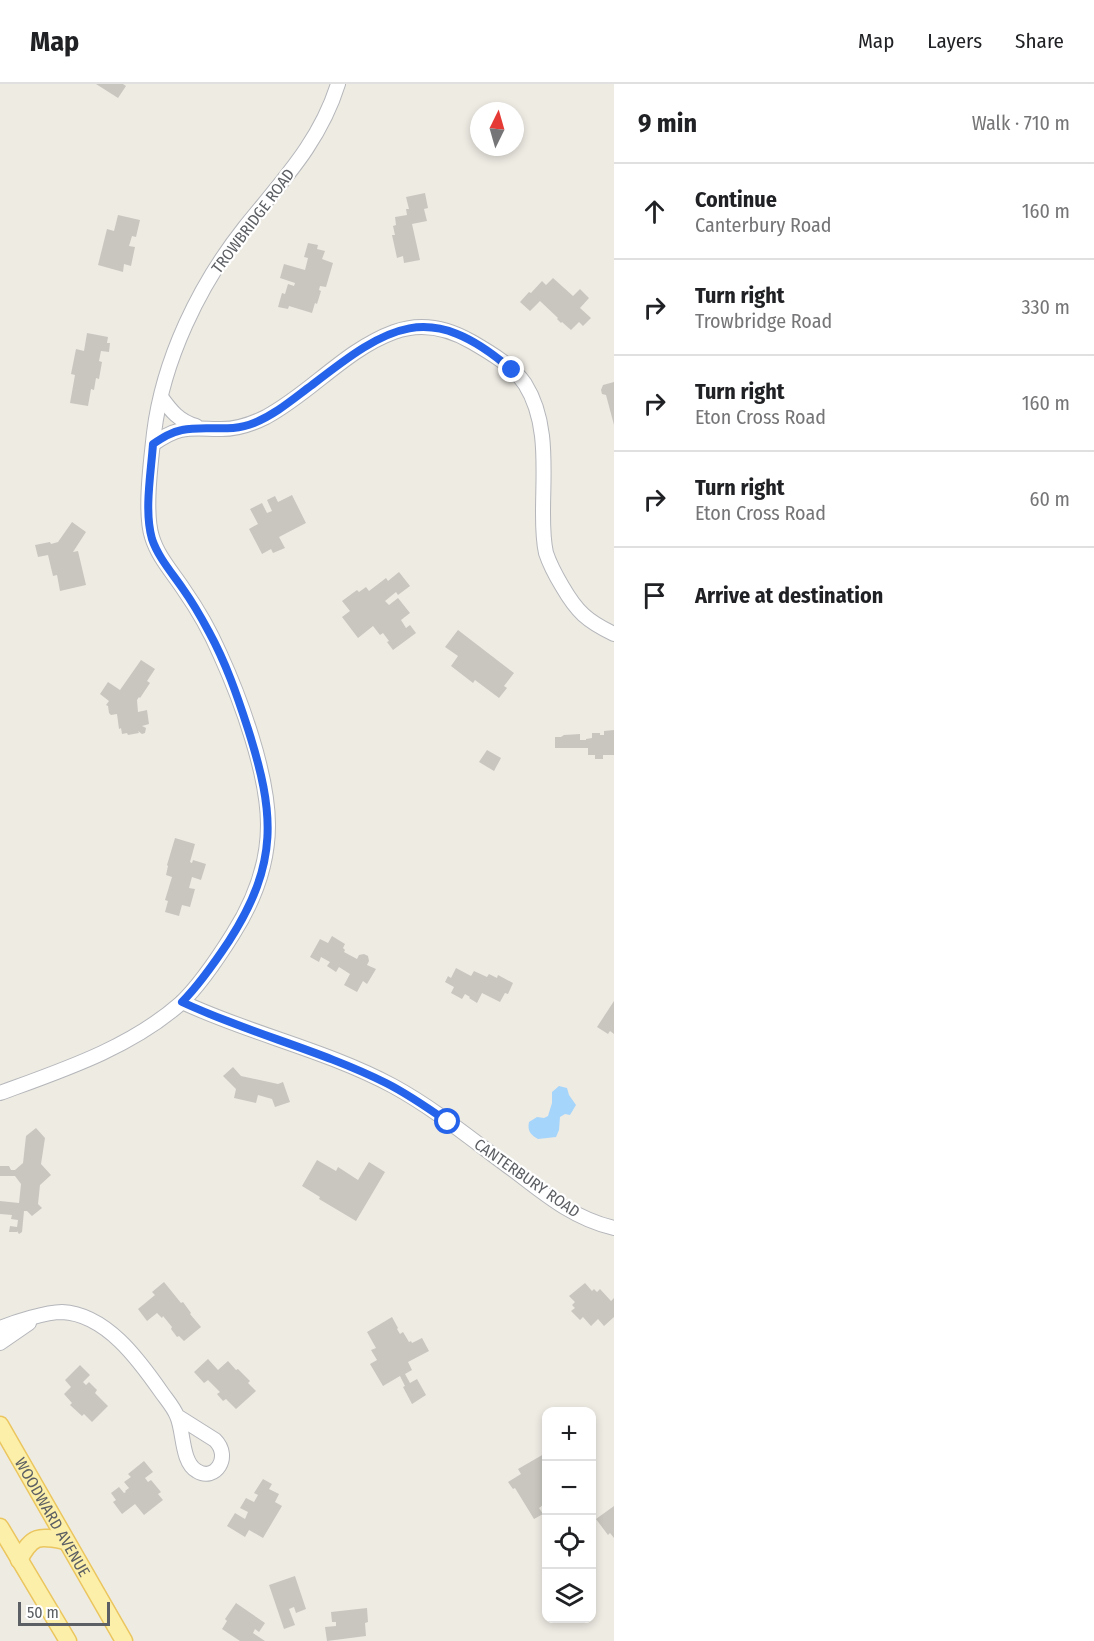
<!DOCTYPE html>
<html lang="en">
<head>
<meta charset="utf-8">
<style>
	body { margin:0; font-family:"Fira Sans Condensed",sans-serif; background:#f6f6f6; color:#202124 }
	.controls { position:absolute; right:18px; bottom:18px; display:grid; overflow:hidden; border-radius:12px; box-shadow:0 3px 9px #0003 }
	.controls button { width:54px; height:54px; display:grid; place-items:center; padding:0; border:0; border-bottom:2px solid #e0e0e0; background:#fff; color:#202124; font:30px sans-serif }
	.compass { position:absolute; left:470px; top:18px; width:54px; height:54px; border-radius:50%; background:#fff; box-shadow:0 3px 9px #0003; rotate:5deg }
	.scale { position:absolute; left:18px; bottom:15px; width:92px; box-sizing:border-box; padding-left:6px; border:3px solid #5c5f63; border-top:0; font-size:16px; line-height:21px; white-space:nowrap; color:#5c5f63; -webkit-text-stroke:4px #fff; paint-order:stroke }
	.stop { position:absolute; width:18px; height:18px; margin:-14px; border:4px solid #2563eb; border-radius:50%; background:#fff }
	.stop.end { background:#2563eb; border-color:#fff; box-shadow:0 2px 6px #0008 }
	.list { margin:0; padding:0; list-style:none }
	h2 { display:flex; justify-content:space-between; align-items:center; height:78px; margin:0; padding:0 24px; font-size:26px }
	h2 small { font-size:20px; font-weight:400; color:#757577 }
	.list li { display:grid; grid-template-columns:39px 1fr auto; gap:18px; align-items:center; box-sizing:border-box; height:96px; padding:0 24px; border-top:2px solid #e0e0e0 }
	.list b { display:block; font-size:22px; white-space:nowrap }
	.list p { margin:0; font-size:20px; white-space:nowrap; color:#757577 }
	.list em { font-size:20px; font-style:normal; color:#757577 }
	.icon { flex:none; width:33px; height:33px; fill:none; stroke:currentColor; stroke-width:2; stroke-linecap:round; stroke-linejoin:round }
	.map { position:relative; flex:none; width:614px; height:1557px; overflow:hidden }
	header { display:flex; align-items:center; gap:36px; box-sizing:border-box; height:84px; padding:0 30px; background:#fff; border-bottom:2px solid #e0e0e0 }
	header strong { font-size:28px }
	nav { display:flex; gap:33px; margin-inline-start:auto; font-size:21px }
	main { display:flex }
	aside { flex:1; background:#fff }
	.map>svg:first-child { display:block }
	.water { fill:#a6d5fb }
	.building { fill:#c9c6c0 }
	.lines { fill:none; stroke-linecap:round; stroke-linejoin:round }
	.minor-casing { stroke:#b4b6ba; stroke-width:16 }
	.major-casing { stroke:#ebc65f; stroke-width:19 }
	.minor { stroke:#fff; stroke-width:14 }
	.major { stroke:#fcefaa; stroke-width:16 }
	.route { stroke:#2563eb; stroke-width:8 }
	.labels { text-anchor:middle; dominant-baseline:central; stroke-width:4.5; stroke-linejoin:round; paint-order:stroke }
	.street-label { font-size:16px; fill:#5c5f63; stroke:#fff }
</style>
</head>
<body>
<header>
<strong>Map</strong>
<nav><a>Map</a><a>Layers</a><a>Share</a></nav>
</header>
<main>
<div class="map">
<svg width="614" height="1557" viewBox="0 0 614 1557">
	<rect width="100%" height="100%" fill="#eeebe3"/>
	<path class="water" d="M559 1002 567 1004 569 1011 576 1021 570 1031 565 1030 560 1033 559 1046 556 1053 538 1055C531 1051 527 1047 529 1038L537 1033 544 1034 548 1032 552 1019V1008Z"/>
	<g class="building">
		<path d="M96 0H123L126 2 118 14Z"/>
		<path d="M425 109 428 124 424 125 427 137 412 140 420 176 404 179 403 172 397 174 392 151H395L393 142 396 141 395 133 407 131 406 125H409L406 113Z"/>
		<path d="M118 131 140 136 136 153 132 152 129 162 135 163 131 182 124 180 123 188 98 181 107 145 114 147Z"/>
		<path d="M308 159 318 161 317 165 325 167 322 175 333 179 326 203 320 202 319 206 321 207 317 220 315 219 312 229 289 222 288 225 278 223 282 209 285 210 288 200 294 202 295 199 280 194 284 180 305 186 308 174 304 173Z"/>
		<path d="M553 194 573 212 580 205 589 214 580 224 591 234 583 242 579 238 571 246 562 238 561 239 557 235 558 234 540 217 530 227 520 218 529 208 531 209 542 197 546 201Z"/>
		<path d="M87 249 108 253 107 259H110L109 268 101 267 99 277 102 278 99 295 96 294 94 306 91 305 88 322 70 319 75 291 71 290 76 265 84 267Z"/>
		<path d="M614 298V341L606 311 602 310 601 306 603 301Z"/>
		<path d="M292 411 306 439 279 453 285 464 273 469 271 465 262 470 249 445 258 440 250 425 262 419 267 429 272 427 267 416 275 412 278 418Z"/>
		<path d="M72 438 86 448 73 468 78 467 86 501 60 507 57 491 53 492 48 471 38 473 35 461 50 458 51 460 58 458Z"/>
		<path d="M399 488 410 502 398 511 396 508 385 517 389 521 398 514 410 529 401 536 406 544 410 541 416 549 393 566 387 558 389 557 383 549 380 551 373 542 358 554 342 533 350 527 342 517 357 506 359 508 366 503 369 507 386 494 388 497Z"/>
		<path d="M458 546 514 589 504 602 507 604 499 614 475 596 473 599 451 582 458 572 445 563Z"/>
		<path d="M141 576 155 585 147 597 150 599 140 614 139 613 137 616 138 628 147 626 149 640 142 642 146 644 145 649 142 650 138 647 139 649 128 651 127 649 122 650 121 644 119 645 117 630 111 631 109 629 108 622 106 621 109 617 100 610 108 598 120 606Z"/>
		<path d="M614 646V671H603V675H595V671H588V664H555V653H561L564 651 580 650V656H586V655L592 654V649H600V651H604V647Z"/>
		<path d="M487 666 501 674 494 687 479 678Z"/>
		<path d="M175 754 195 760 190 778 192 779 193 776 206 780 201 796 192 793 189 804 195 805 190 823 182 821 179 832 165 828 168 817 165 816 172 793 166 791 168 782 167 781Z"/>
		<path d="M332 852 345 860 343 864 345 866 344 868 357 875 359 871 364 870 368 872 369 877 367 881 376 885 367 900 363 897 357 908 344 901 350 890 339 883 336 888 327 882 330 878 321 873 319 878 310 873 320 855 328 859Z"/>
		<path d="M456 884 471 892 474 887 487 893 489 890 497 894 498 891 513 899 508 910 505 909 500 918 482 909 477 919 469 914 470 913 465 910 462 915 451 909 454 903 445 898 448 892 451 894Z"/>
		<path d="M614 917V950L610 947 608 950 597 943Z"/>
		<path d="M233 983 241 992 278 1000 283 998 290 1018 275 1023 272 1015 258 1011 256 1019 234 1014 236 1005 223 992Z"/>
		<path d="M36 1044 45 1054 41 1080 51 1091 40 1101 38 1120 42 1124 32 1132 27 1127H24L22 1148 19 1150 17 1147V1148H9L10 1142 17 1143 18 1136 11 1135 12 1131 0 1130V1117L19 1119 21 1100 15 1092H0V1082H9L11 1086H15L23 1079 26 1052Z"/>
		<path d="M317 1076 336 1087 338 1083 358 1096 369 1078 385 1088 356 1137 319 1115 320 1113 302 1102Z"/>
		<path d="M164 1198 181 1219 183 1218 191 1229 190 1230 201 1243 184 1257 179 1252 177 1253 171 1245 172 1243 163 1232 162 1234 157 1229 147 1237 138 1225 155 1211 152 1208Z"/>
		<path d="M585 1199 592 1207 594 1205 597 1208 600 1205 611 1217 614 1214V1233L604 1242 598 1235 591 1242 583 1233 580 1236 571 1227 575 1224 572 1221 575 1218 569 1212Z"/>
		<path d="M392 1233 398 1244 397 1245 400 1250 403 1248 409 1258 411 1257 412 1259 422 1254 429 1267 408 1278 412 1286 405 1290 410 1299 417 1295 426 1311 412 1320 403 1303 405 1302 400 1292 383 1302 370 1280 377 1276 371 1266 376 1264 367 1248Z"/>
		<path d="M208 1275 218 1286 228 1277 236 1286 238 1285 250 1297 248 1299 256 1307 236 1325 226 1315 223 1317 217 1310 220 1308 208 1296 204 1299 194 1288Z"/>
		<path d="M80 1281 90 1291 83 1298 86 1301 89 1298 97 1306 95 1309 108 1322 92 1338 84 1330 82 1332 70 1321 72 1319 64 1310 71 1303 65 1296Z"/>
		<path d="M544 1370 546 1374V1426L543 1421 539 1424 543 1430 534 1435 515 1404 513 1405 508 1398 521 1390 518 1385Z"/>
		<path d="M144 1377 153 1388 145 1394 148 1398 151 1396 161 1408 158 1410 163 1416 144 1431 135 1420 122 1430 113 1418 116 1416 111 1409 119 1403 124 1409 126 1408 125 1407 129 1404 124 1398 131 1393 128 1390Z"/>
		<path d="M263 1395 272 1400 269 1405 279 1410 275 1418 282 1422 263 1454 249 1446 245 1453 227 1442 235 1429 245 1435 248 1428 240 1424 246 1414 254 1418 258 1411 254 1409Z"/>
		<path d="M614 1422V1454L610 1449 608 1451 596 1435Z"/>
		<path d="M295 1492 306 1525 296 1529 294 1523 289 1525 295 1541 284 1545 269 1501Z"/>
		<path d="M236 1519 265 1539 259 1548 255 1545 253 1549 265 1557H240L222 1545 227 1537 225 1535Z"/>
		<path d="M367 1524 368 1538 365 1539 366 1552 327 1557 325 1543 336 1542V1538H332L331 1528Z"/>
	</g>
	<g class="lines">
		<g class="minor-casing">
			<g id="minor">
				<path d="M161 313C171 327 179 337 196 342"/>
				<path d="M153 360C162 354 171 348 181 346 194 343 206 345 218 345 235 346 250 341 266 333 311 309 345 266 394 248 421 238 448 244 472 258 491 269 513 282 525 300 549 338 543 386 543 429 543 442 543 456 546 469 550 481 556 492 562 502 577 528 587 537 614 550"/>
				<path d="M182 918C250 950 326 966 393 1002 437 1026 476 1059 516 1088 547 1112 575 1135 614 1144"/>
				<path d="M0 1009C63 986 130 964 181 919 201 900 218 874 233 850 254 817 268 781 268 741 268 690 241 616 220 570 210 547 198 526 184 506 173 489 158 473 152 453 144 428 151 377 154 349 163 276 199 201 245 143 282 97 320 58 338 0"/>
				<path d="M0 1244C15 1238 46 1228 62 1228 106 1230 139 1276 162 1309 167 1316 174 1324 177 1332 184 1347 181 1378 197 1387 215 1398 232 1373 215 1356L177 1332"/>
				<path d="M0 1259 29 1239"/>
			</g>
		</g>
		<g class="major-casing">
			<g id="major">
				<path id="s1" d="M0 1341 124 1557"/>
				<path d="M0 1443 68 1557"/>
				<path d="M19 1476C33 1450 39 1452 66 1457"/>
			</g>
		</g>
		<use href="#minor" class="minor"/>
		<use href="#major" class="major"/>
	</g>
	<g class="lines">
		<path class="route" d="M448 1038C428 1024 408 1010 386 999 320 966 248 949 182 918 200 900 215 878 229 857 279 779 275 730 248 645 237 611 226 579 209 548 201 533 193 519 183 505 172 489 158 473 152 455 144 427 151 389 153 360 162 354 171 348 182 346 206 341 230 349 254 339 276 330 293 315 312 301 388 242 429 214 512 286"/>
	</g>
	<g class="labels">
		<g class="street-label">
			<text transform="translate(253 137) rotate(-53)">TROWBRIDGE ROAD</text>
			<text transform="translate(527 1094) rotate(35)">CANTERBURY ROAD</text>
			<text stroke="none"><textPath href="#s1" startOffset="106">WOODWARD AVENUE</textPath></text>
		</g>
	</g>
</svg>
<div class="controls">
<button>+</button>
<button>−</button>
<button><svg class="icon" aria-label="locate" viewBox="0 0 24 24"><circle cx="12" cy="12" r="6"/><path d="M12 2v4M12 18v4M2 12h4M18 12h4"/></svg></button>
<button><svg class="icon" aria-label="layers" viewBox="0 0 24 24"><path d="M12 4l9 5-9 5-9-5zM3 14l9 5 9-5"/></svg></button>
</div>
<svg class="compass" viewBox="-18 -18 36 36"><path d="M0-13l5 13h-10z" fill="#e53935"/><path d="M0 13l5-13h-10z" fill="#757577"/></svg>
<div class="scale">50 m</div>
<div class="stop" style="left:448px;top:1038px"></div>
<div class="stop end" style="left:512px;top:286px"></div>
</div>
<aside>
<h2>9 min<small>Walk · 710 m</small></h2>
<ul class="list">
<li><svg class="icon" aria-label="ahead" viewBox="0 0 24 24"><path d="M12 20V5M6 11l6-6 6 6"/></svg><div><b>Continue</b><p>Canterbury Road</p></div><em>160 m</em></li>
<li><svg class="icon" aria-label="right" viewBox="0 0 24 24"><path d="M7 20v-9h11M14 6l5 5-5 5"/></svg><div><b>Turn right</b><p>Trowbridge Road</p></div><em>330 m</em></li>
<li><svg class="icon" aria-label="right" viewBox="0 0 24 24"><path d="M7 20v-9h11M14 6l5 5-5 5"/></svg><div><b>Turn right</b><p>Eton Cross Road</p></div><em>160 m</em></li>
<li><svg class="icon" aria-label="right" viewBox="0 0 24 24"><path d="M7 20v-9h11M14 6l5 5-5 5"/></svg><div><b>Turn right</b><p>Eton Cross Road</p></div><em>60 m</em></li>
<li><svg class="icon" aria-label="arrive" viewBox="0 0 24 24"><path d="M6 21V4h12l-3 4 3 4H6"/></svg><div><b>Arrive at destination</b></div></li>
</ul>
</aside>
</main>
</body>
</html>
